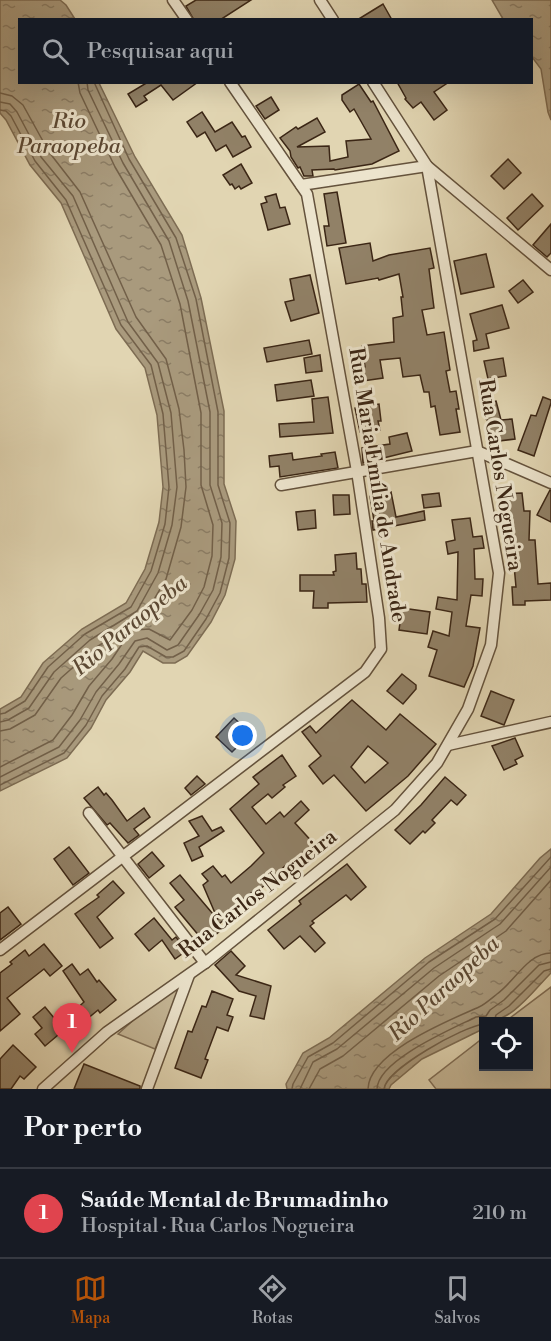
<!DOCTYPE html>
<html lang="pt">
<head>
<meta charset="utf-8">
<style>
	body { margin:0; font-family:"Libre Bodoni",serif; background:#242831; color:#f1f3f6 }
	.controls { position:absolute; right:18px; bottom:18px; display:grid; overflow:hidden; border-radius:0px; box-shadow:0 6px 24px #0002 }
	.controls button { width:54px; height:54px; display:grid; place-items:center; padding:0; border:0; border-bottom:2px solid #363941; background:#171b24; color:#f1f3f6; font:30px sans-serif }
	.you { position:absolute; left:243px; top:736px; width:21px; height:21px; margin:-15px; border:4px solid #fff; border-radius:50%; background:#1a73e8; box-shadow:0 0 0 9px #1a73e833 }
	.badge { display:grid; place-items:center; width:39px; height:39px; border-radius:50%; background:#b45309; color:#fff; font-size:20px; font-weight:700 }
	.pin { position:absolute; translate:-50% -50px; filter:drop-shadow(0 2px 3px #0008) }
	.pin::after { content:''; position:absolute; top:32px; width:21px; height:18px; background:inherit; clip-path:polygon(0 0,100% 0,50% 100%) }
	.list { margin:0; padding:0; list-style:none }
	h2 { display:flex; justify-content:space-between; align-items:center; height:78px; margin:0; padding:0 24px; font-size:26px }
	h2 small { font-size:20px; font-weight:400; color:#9ea1a6 }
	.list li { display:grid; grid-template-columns:39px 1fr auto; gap:18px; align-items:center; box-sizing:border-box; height:90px; padding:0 24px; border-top:2px solid #363941 }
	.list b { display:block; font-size:22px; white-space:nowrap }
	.list p { margin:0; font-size:20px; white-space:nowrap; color:#9ea1a6 }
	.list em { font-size:20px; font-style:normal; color:#9ea1a6 }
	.icon { flex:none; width:33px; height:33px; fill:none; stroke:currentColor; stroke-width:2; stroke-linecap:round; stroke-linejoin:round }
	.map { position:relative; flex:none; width:551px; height:1089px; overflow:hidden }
	.search { position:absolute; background:#171b24; box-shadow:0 6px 24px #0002; left:18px; right:18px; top:18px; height:66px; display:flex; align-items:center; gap:15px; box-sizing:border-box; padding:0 21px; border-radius:0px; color:#9ea1a6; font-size:22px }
	.sheet { height:168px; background:#171b24 }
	nav { display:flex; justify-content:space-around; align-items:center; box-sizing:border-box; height:84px; border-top:2px solid #363941; background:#171b24; font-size:16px; color:#9ea1a6 }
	nav a { display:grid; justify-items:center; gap:3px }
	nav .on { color:#b45309 }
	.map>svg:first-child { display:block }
	.green { fill:#c5b797; stroke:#806e56; stroke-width:1.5 }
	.water { fill:url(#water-ripples); stroke:#7d6c53; stroke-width:1.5 }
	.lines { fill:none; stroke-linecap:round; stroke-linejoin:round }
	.shore { stroke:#726049; stroke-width:1.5 }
	.building { fill:#918167; stroke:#3b2615; stroke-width:1.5; fill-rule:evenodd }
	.street-casing { stroke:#64523c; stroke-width:13 }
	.street { stroke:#ece4cd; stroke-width:10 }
	.labels { text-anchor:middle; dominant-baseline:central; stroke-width:6; stroke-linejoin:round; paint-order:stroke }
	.street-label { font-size:21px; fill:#3b2615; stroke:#ece4cd }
	.water-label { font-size:22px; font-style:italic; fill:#5c4934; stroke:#ece4cd }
</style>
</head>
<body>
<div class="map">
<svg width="551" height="1089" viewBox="0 0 551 1089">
	<defs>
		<pattern id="water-ripples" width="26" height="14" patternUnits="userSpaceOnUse" patternTransform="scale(1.5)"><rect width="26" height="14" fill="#a99a7d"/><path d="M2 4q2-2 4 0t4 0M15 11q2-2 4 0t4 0" fill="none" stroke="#8b7d65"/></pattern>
	</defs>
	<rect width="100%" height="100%" fill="#e1d5b2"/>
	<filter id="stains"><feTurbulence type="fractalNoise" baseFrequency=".00333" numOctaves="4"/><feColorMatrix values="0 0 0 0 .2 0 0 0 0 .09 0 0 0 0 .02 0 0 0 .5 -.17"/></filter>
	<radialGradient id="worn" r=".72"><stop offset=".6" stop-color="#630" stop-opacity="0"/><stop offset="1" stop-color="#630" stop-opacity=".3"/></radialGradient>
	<g class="green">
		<path d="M170 987H174L179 992 155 1049 118 1034Z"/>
		<path d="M551 987V1089H436L429 1080 483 1038 484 1066H528V1022L506 1021Z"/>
	</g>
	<g class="water">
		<path d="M0 0H60L66 5 75 19 20 20V82L99 83 135 157 182 235 201 298 224 411V484L236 521 235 559 225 595 211 622 187 656 175 663H163L143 651 130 672 106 700 91 728 67 758 0 791V709L21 697 43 663 82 629 126 603 145 569 159 522 163 487 157 415 145 368 116 329 61 203 30 165 6 120 0 113Z"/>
		<path d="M492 0H551V120L548 112 541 69 532 57V20L503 19Z"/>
		<path d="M551 849V973C532 992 512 1022 484 1022L483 1029 422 1059 391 1085 389 1089H287L286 1084 303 1053 329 1038 425 958 491 914 540 858Z"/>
	</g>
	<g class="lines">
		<g class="shore">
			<path d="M0 93 12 96 23 105 49 152 80 192 136 317 166 359 179 409 184 450 186 487 181 527 166 579 145 615 132 627 135 630 149 629 170 640 192 610 204 587 212 556 213 525 201 485V413L180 304 161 245 115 167 80 93 78 82"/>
			<path d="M0 102 10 104 17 112 41 157 73 196 128 322 158 363 171 413 177 487 172 525 158 573 137 611 90 640 54 672 29 708 8 720 0 722"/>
			<path d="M0 110 6 111 11 116 35 161 66 200 121 325 151 365 163 414 169 487 165 524 151 571 131 607 85 634 48 667 25 701 5 713 0 714"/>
			<path d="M0 731 10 729 35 715 61 678 95 648 124 630 128 631V635L112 659 89 686 72 715 53 740 0 767"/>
			<path d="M0 777 59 747 80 720 96 692 119 664 135 641 147 638 167 650 178 645 199 615 213 590 221 557 222 523 210 485V412L188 301 169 241 123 163 88 90 87 82"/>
			<path d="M0 785 64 753 86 725 102 696 125 669 139 647 147 646 166 657H173L184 651 206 619 220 593 229 558 230 523 218 485V412L196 299 176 238 129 159 94 82"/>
			<path d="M494 1022 496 1015 509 1006 544 971 551 969"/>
			<path d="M292 1089 293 1084 308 1057 333 1043 429 962 495 919 551 857"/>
			<path d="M300 1089 313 1062 337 1049 434 968 500 924 551 867"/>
			<path d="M309 1089 320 1069 343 1056 439 976 506 931 551 880"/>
			<path d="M368 1089C369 1052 450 1020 479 1007 484 1005 492 998 497 994 515 981 528 953 551 953"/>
			<path d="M377 1089C378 1060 452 1029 476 1017L486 1016 490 1010 504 1000 539 965 551 962"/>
			<path d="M384 1089C386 1069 464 1026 484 1024"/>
		</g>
	</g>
	<g class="building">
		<path d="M196 0H251L220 20H194L186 6Z"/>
		<path d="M383 4 392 20H357L375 9Z"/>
		<path d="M148 82H198L173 100 161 85 144 96 147 100 136 107 128 94Z"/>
		<path d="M397 82H449L434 92 447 110 434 120 421 102 413 108 405 99 406 98Z"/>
		<path d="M359 84 371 102 373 101 399 151 372 164 335 170 334 169 312 170 313 176H304L300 167 298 168 291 157 290 151 280 138 296 127 298 129 317 118 325 132 297 147 329 146 330 161 348 157 346 141 371 139 354 109 350 112 342 100V95Z"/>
		<path d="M271 97 279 110 265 119 256 106Z"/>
		<path d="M202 112 215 132 232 122 242 137 245 136 251 147 233 157 226 145 216 151 205 132 197 137 187 122Z"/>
		<path d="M508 159 521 173 504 189 491 176Z"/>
		<path d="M241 164 252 183 241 189 239 186 235 189 232 184 230 185 223 175Z"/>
		<path d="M337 192 346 243 327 246 324 226H329L324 194Z"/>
		<path d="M276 194 280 208 285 207 290 224 268 230 261 204 267 202 265 197Z"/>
		<path d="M532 194 543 206 518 230 507 218Z"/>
		<path d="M551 224V253L547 257 533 245Z"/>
		<path d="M370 243 373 261 389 255 430 248 434 268 429 269 434 308 422 310 427 335 444 332 450 370 446 371 450 392 456 391 459 409H456L460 432 440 435 435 406 431 407 429 392H424L420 375 403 377 400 358 380 360 383 378 356 382 354 369 365 367 362 346 394 342 393 318 403 316 401 297H403L399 274 379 280 378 278 346 284 339 248Z"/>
		<path d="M486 254 494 287 461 294 454 261Z"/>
		<path d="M310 275 319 313 291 321 285 302 294 300 290 279Z"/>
		<path d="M523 280 533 292 518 303 509 291Z"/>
		<path d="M502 305 509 328 486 334 489 348 474 351 473 341 477 340 470 314Z"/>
		<path d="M309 340 312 354 267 362 264 348Z"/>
		<path d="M320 355 322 371 306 373 304 358Z"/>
		<path d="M503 358 506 376 488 379 484 361Z"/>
		<path d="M311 380 314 396 277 401 275 385Z"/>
		<path d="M328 397 333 433 280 437 279 424 314 422 312 399Z"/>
		<path d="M543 397 551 400V403L534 456 518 450 531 415 536 416Z"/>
		<path d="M496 401 501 420 512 419 515 439 491 442 487 419H486L481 404Z"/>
		<path d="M379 404 381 421H378L380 430 360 432 355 408Z"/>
		<path d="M407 433 412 451 363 463 362 448 390 444 389 437Z"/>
		<path d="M335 452 338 468 280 477 279 466 270 467 269 456 292 453 293 460 322 456 321 454Z"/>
		<path d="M550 490H551V522L537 515Z"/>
		<path d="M391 492 396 517 424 511 425 520 373 530 372 521H374L370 496Z"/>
		<path d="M439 493 441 506 424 508 422 495Z"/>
		<path d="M522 493 524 511H530L529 540H535L538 584 551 583V600L525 601V605H513L512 587H516L511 532 505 531 506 510H501L499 494Z"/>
		<path d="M333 495H349L350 514 334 515Z"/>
		<path d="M315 510 316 528 298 530 296 512Z"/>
		<path d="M470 518 473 537 482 536 484 548 474 549 475 579H483L482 596 471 595 466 626 480 628 473 666 464 687 429 676 437 650 428 647 433 631 449 636 452 612 436 609 438 597 457 600 458 552 448 554 446 542 455 540 452 520Z"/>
		<path d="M356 553 357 569H361L362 584H366L367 602 328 603V608H313L314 591H300V575H334L333 572 336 571 335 555Z"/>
		<path d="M402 608 430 612 427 634 399 630Z"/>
		<path d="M402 674 416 685V689L403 704 387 691Z"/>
		<path d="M491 691 514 700 504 725 481 716Z"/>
		<path d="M352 700 386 730 400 714 436 744 408 776 366 811 334 775 323 784 309 766 321 756 302 732 310 726 316 733ZM368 746 388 763 365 783 351 767Z"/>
		<path d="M234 718 248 731 242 737 245 739 232 752 216 737Z"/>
		<path d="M515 738 523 756 515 760 517 764 504 770 492 746Z"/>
		<path d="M282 755 296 776 283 785 285 787 272 798 268 794 252 807 266 824 280 812 284 817 301 801 309 810 295 823 314 844 286 865 253 896 251 893 231 908 234 912 215 927 219 932 205 943 175 907 184 900 170 883 180 875 218 920 203 885 208 881 202 874 213 866 222 877 225 875 231 883 251 866 264 853 230 809 259 784 253 777Z"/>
		<path d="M197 776 205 784 191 795 185 788Z"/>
		<path d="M445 777 466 795 457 805 451 800 432 820 435 823 425 833 423 831 410 844 395 830 421 805Z"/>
		<path d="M98 787 104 795 106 793 112 800 127 821 144 808 150 817 134 829 139 835 128 843 110 823 107 825 84 798Z"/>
		<path d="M202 816 212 831 221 827 224 831 199 847 203 856 192 861 184 843 199 836 189 821Z"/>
		<path d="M69 847 89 873 73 885 54 859Z"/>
		<path d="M152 852 164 866 149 878 138 864Z"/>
		<path d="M347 864 366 887 351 900 346 895 312 921 314 923 310 926 325 943 315 952 300 936 284 949 268 930 301 904 299 901Z"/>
		<path d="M113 881 124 893 97 917 113 938 100 948 75 914 99 897 97 895Z"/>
		<path d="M8 907 21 924 0 940V913Z"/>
		<path d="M154 918 172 940 176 937 186 951 175 959 162 940 149 951 135 934Z"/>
		<path d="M44 944 62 966 50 976 44 969 7 998 20 1014 0 1031V973L12 964 10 962 25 950 29 956Z"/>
		<path d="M231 951 245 966 236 975 271 986 264 1019 250 1016 256 996 239 991 215 965Z"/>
		<path d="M72 964 80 975 88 969 97 982 99 980 116 1000 100 1013 98 1010 81 1024 72 1013 84 1002 63 971Z"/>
		<path d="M212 991 233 999 227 1015 233 1017 228 1031 217 1027 205 1059 208 1060 201 1078 175 1068 188 1031 192 1032 202 1006 206 1007Z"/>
		<path d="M45 1007 64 1030 45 1046 35 1034 42 1028 33 1017Z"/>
		<path d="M13 1045 36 1067 24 1079 20 1076 11 1089H0V1059Z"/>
		<path d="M84 1064 140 1086V1089H74Z"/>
	</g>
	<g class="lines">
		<g class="street-casing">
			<g id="street">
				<path d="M173 0 187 20"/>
				<path d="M320 0 333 20"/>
				<path d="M301 185 427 166 551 270"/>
				<path d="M281 485 477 451 551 483"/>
				<path d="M448 745 551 722"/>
				<path d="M89 813 205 963"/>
				<path d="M0 950 365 672 381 649 379 618 357 471 307 194 230 82"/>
				<path d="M43 1089 107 1032 205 963 395 810 437 763 468 709 491 645 499 573 427 166 373 82"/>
				<path d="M147 1089 189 975"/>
			</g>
		</g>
		<use href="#street" class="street"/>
	</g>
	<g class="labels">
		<g class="street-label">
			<text transform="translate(500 475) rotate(81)">Rua Carlos Nogueira</text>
			<text transform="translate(377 485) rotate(81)">Rua Maria Emília de Andrade</text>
			<text transform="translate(258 894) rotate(-38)">Rua Carlos Nogueira</text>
		</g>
		<g class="water-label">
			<text x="69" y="121">Rio<tspan x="69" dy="25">Paraopeba</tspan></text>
			<text transform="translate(130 626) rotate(-40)">Rio Paraopeba</text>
			<text transform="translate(444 989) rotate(-43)">Rio Paraopeba</text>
		</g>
	</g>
	<rect width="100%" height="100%" filter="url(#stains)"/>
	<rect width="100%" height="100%" fill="url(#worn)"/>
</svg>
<div class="controls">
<button><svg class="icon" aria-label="locate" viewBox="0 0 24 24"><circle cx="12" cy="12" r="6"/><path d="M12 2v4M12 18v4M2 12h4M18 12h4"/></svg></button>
</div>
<div class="you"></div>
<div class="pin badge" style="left:72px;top:1053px;background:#e0444e">1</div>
<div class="search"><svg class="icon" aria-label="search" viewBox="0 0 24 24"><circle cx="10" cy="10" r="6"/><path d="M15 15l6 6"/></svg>Pesquisar aqui</div>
</div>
<section class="sheet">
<h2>Por perto<small></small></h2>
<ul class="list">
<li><span class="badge" style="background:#e0444e">1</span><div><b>Saúde Mental de Brumadinho</b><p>Hospital · Rua Carlos Nogueira</p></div><em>210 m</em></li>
</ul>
</section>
<nav>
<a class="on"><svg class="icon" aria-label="map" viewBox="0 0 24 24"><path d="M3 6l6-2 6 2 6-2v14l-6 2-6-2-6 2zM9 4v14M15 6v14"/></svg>Mapa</a>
<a><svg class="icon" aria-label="directions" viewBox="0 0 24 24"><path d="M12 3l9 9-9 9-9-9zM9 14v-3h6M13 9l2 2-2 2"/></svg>Rotas</a>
<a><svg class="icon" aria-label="saved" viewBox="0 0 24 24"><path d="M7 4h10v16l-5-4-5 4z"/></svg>Salvos</a>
</nav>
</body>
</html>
